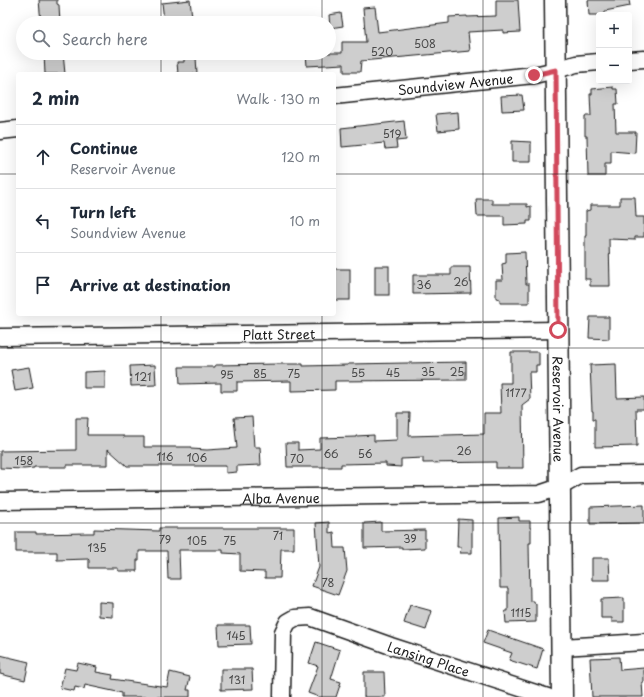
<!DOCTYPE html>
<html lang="en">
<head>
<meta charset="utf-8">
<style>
	body { margin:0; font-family:"Playpen Sans",sans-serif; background:#f6f6f7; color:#1f2937 }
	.controls { position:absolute; right:12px; top:12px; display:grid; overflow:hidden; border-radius:4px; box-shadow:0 4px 16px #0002 }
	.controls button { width:36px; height:36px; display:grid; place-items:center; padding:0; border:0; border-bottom:1px solid #e0e1e3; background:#fff; color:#1f2937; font:20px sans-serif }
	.stop { position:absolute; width:12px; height:12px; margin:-9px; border:3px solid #d1495b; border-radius:50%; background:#fff }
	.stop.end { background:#d1495b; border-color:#fff; box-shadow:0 1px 4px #0008 }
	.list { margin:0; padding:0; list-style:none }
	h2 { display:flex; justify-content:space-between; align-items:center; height:52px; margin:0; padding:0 16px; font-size:17px }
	h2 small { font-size:13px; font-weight:400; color:#747a83 }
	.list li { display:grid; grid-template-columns:26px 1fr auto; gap:12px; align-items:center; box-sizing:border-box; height:64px; padding:0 16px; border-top:1px solid #e0e1e3 }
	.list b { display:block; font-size:15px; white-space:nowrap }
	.list p { margin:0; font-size:13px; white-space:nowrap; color:#747a83 }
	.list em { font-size:13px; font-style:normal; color:#747a83 }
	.icon { flex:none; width:22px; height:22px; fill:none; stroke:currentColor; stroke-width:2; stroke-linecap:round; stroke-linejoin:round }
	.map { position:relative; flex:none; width:644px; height:697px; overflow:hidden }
	.search { position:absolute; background:#fff; box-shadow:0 4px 16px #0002; left:16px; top:16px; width:320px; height:44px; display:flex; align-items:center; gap:10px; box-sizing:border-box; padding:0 14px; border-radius:22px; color:#747a83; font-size:15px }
	.panel { position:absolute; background:#fff; box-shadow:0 4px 16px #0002; left:16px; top:72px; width:320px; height:244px; border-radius:4px }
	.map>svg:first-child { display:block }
	.building { fill:#cecece; stroke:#1c1c1c }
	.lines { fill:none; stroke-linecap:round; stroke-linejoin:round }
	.minor-casing { stroke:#1c1c1c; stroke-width:19 }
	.major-casing { stroke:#1c1c1c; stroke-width:23 }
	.minor { stroke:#fff; stroke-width:16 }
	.major { stroke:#fff; stroke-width:20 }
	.route { stroke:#d1495b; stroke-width:5 }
	.grid { fill:none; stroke:#1c1c1c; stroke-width:1; stroke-opacity:0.55 }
	.labels { text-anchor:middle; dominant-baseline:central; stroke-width:3; stroke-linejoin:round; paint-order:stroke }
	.number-label { font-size:11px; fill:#484848 }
	.street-label { font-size:13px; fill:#1c1c1c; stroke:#fff }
</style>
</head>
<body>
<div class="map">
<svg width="644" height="697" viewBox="0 0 644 697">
	<rect width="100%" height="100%" fill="#fff"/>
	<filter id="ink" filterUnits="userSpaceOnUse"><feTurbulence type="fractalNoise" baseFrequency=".025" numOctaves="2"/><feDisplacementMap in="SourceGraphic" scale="8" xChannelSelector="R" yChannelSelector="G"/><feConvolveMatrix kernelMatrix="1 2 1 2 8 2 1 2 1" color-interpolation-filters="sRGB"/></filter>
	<g filter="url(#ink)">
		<g class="building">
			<path d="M39 0H57V4L59 5 60 23H41Z"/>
			<path d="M190 0 192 17 164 20 162 3Z"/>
			<path d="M496 0H518L520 32 503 33V30L468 32 470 51 361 61 360 72H344V64L307 66 306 53H342V42H366L363 8 375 7 378 32 449 23V17L467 16V17L496 16Z"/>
			<path d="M588 0H629L630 6 605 11V15H589Z"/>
			<path d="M341 13 343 26 330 28 329 15Z"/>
			<path d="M44 53H63L65 74H45Z"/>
			<path d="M184 57H196L197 74H178L177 62H184Z"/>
			<path d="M613 87V89H617L618 104H615L616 132H636L635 153 611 151V164H605V176H588L587 136H585V116H591L590 94H592V89Z"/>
			<path d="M522 95 524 110 502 111 501 96Z"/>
			<path d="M458 112 459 129 438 131 436 114Z"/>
			<path d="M404 121 406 140 396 141 397 148 385 149 384 143 342 147 341 128Z"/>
			<path d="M512 141 531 142V162H512Z"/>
			<path d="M620 197H635L636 217H644V237H635V240L609 239 610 286H590V279H585V236H586V211L590 210V205H620Z"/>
			<path d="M476 199H492V204H527V207L531 206V221H527V224L504 225V216H477Z"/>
			<path d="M525 252 526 284H529V303H500V299L496 298V280H503L502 264 506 263V253Z"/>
			<rect x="375" y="266" width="14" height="29"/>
			<path d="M451 267H470L471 293 413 294V275H451Z"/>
			<rect x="334" y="269" width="16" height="31"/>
			<path d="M590 317H609V339L589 338Z"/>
			<path d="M511 352H539V365H536V372H529L530 399 522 405 523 468H496V462L423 463V458L401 459V467L386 466V463L341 464V467H287L286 443H298V450L320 449V438L356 437V436L374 435V441L397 440V413H410L409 436 484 434V413H501L500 383H511Z"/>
			<path d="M466 362V380L335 381V390L291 391V381L237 382V391H221V383L180 384 179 367H215V365L281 364H303V366L348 365V364Z"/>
			<path d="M616 364 617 398 644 397V409H636L637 446 595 447V419H593V411H592L590 365Z"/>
			<path d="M155 365 156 385 131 386 130 366Z"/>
			<path d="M29 367 33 388 15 391 11 370Z"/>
			<path d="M105 371V388H84V372Z"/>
			<path d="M252 417 254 447H260L261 465 237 466V472L226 473V466H127L108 449V465H67V467H34V468L24 469 0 468V451L76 450V418H88L87 435H123V437H144V447H191V449L207 450 237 448 234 418Z"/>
			<path d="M644 505V523L590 524V507Z"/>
			<path d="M519 517V521H530V528H531V543H529L530 601H534L535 604H536V622L506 623 505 611H508V588H500L499 518Z"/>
			<path d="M458 519 472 520V553H460L461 547H457Z"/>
			<path d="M329 522V533L334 532 335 548H345L347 571 338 595 312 586 319 567 316 523Z"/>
			<path d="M381 522V531L425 530V548L402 549V547L364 548V523Z"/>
			<path d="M159 528H294V549H281L280 578H265V572L240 571V554L223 553V550H179L180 579H168L167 551H139V560H137V571H118V568H89V560L88 559 57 560V552H16V532H36V534L87 533H94V529L159 531Z"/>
			<path d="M592 558H609L610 580H592Z"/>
			<path d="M624 598V622H612V618H601V599Z"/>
			<path d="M99 602 113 603V617L99 616Z"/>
			<path d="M410 605 432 611 426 630 404 623Z"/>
			<path d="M218 625H250L251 644 219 645Z"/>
			<path d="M488 630 543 649 537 669 509 660 512 653 483 643Z"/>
			<path d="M316 642 340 650 331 679 341 682 336 697H319L308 693 318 666 309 663Z"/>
			<path d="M0 655 29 662 25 680 0 674Z"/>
			<path d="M619 657 620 670 644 668V682H642L643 697H592L590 658Z"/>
			<path d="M78 663 97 667 96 672 113 675 112 679 167 687 170 672 190 677 187 690H190V697H122V693L85 685 84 689 75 687 74 691 60 688 65 668 76 670Z"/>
			<path d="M221 669H252L253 689 221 690Z"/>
			<path d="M364 672H384L385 697H364Z"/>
		</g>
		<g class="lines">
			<g class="minor-casing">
				<g id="minor">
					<path d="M629 60 644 59"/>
					<path id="s1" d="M334 96 534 75 556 70 576 64 599 62"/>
					<path d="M0 131 18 129"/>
					<path id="s2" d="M0 337 558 330"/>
					<path id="s3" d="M0 501 539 494 560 487 581 475 644 474"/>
					<path d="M562 647 644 642"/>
					<path id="s4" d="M282 697 283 632 288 622 295 618 310 617 391 646 548 697"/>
				</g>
			</g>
			<g class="major-casing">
				<g id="major">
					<path id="s5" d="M555 0 562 697"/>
				</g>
			</g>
			<use href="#minor" class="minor"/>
			<use href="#major" class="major"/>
		</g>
	</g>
	<g class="lines" filter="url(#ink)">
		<path class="route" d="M534 75 556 70 558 330"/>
	</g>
	<path class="grid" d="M161 0V23M322 0V23M483 0V697M161 53V74M322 53V74M0 174H18M334 174H644M161 314V697M322 314V697M0 348H644M0 523H644"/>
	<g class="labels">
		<g class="number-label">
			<text x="425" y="43">508</text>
			<text x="382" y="51">520</text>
			<text x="392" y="133">519</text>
			<text x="461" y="281">26</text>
			<text x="424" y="284">36</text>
			<text x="428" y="371">35</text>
			<text x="457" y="371">25</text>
			<text x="358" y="372">55</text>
			<text x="393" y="372">45</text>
			<text x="260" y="373">85</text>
			<text x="294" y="373">75</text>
			<text x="227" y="374">95</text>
			<text x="143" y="376">121</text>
			<text x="516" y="392">1177</text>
			<text x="464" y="450">26</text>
			<text x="331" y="453">66</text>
			<text x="365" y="453">56</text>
			<text x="165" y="456">116</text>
			<text x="197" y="457">106</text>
			<text x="297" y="458">70</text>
			<text x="24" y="460">158</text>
			<text x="278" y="535">71</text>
			<text x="410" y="538">39</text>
			<text x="165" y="539">79</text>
			<text x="197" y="540">105</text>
			<text x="230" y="540">75</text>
			<text x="97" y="547">135</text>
			<text x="328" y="582">78</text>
			<text x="521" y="612">1115</text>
			<text x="236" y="635">145</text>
			<text x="237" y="679">131</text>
		</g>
		<g class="street-label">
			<text stroke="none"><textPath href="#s1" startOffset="122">Soundview Avenue</textPath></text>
			<text stroke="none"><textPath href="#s2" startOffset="279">Platt Street</textPath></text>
			<text stroke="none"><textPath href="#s5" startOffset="409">Reservoir Avenue</textPath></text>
			<text stroke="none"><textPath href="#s3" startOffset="281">Alba Avenue</textPath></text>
			<text stroke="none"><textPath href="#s4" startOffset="225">Lansing Place</textPath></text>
		</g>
	</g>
</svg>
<div class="controls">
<button>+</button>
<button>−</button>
</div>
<div class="stop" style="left:558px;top:330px"></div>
<div class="stop end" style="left:534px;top:75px"></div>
<div class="search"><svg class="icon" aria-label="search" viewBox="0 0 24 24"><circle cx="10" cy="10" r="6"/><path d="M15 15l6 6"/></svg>Search here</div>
<section class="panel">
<h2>2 min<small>Walk · 130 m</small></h2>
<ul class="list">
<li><svg class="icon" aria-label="ahead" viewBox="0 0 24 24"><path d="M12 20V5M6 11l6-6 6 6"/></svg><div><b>Continue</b><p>Reservoir Avenue</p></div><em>120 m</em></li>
<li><svg class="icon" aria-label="left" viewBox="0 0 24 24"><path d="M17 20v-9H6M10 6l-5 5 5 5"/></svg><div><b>Turn left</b><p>Soundview Avenue</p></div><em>10 m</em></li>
<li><svg class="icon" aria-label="arrive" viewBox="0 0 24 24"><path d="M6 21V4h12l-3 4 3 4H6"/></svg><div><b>Arrive at destination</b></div></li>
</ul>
</section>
</div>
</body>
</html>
